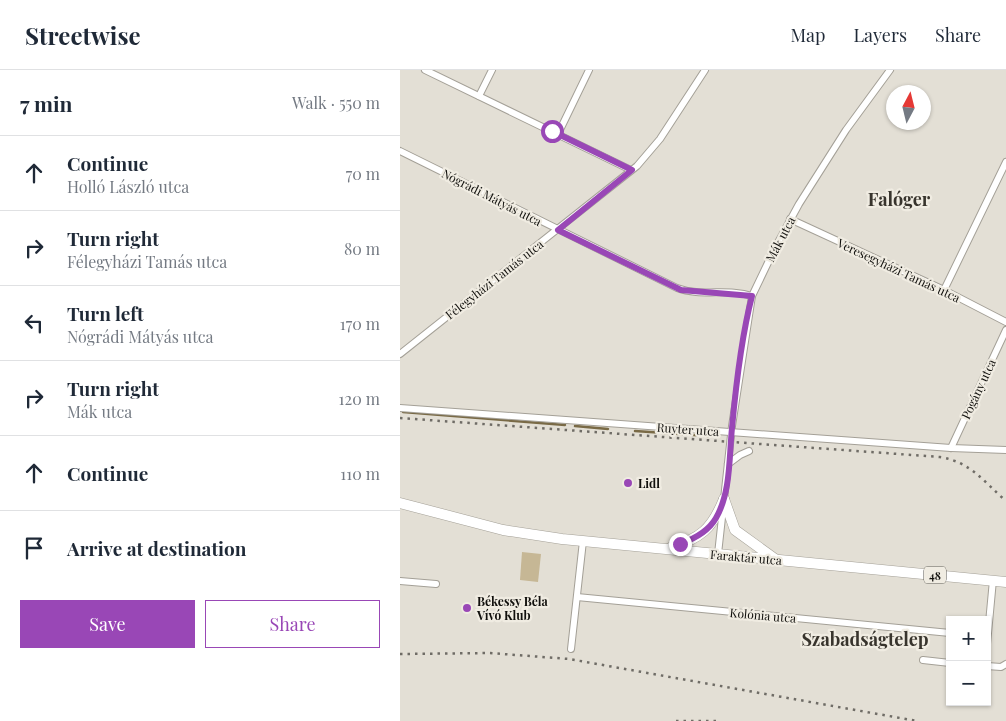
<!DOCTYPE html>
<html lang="en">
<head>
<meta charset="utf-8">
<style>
	body { margin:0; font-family:"Playfair Display",serif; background:#f2f2f3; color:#1f2937 }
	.controls { position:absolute; right:15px; bottom:15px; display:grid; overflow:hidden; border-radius:0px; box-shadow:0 1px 4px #0004 }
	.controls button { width:45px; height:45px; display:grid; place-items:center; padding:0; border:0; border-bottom:1px solid #e0e1e3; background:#fff; color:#1f2937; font:25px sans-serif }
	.compass { position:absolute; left:486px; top:15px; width:45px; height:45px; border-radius:50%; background:#fff; box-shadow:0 1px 4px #0004; rotate:7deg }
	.stop { position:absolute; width:15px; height:15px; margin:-11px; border:4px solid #9947b6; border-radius:50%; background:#fff }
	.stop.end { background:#9947b6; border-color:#fff; box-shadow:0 1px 5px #0008 }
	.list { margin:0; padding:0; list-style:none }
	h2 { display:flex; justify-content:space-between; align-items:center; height:65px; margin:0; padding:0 20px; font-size:21px }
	h2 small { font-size:16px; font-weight:400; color:#747a83 }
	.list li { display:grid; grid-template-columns:32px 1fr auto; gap:15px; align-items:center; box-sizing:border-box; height:75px; padding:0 20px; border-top:1px solid #e0e1e3 }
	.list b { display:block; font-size:19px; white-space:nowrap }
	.list p { margin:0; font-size:16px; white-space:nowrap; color:#747a83 }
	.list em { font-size:16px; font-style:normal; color:#747a83 }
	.actions { display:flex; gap:10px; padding:15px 20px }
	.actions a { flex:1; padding:11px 0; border:1px solid #9947b6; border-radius:0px; text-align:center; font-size:18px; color:#9947b6 }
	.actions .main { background:#9947b6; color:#fff }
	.icon { flex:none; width:28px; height:28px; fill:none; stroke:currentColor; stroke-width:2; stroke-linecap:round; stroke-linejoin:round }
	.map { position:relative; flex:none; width:606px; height:651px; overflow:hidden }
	header { display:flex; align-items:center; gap:30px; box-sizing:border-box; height:70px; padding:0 25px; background:#fff; border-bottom:1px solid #e0e1e3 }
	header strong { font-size:24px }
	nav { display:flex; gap:28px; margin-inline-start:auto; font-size:18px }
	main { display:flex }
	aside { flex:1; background:#fff }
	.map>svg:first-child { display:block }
	.green { fill:#c6b795 }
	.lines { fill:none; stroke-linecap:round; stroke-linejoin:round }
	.stream { stroke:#796a46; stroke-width:2.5 }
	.street-casing { stroke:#a4a097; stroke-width:8 }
	.primary-casing { stroke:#a4a097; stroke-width:11 }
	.street { stroke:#fff; stroke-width:6 }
	.primary { stroke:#fff; stroke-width:10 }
	.rail { stroke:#6f6c66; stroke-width:2.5; stroke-dasharray:2.5 5; stroke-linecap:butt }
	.route { stroke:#9947b6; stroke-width:6 }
	.poi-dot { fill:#9947b6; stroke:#f0ece2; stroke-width:2 }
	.labels { text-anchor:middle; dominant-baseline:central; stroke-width:4.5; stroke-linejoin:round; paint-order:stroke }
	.shield { fill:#f0ece2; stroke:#54524d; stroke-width:1 }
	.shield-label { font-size:11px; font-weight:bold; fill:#11100d }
	.street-label { font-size:12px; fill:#11100d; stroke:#f0ece2 }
	.poi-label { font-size:12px; font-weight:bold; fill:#11100d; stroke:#f0ece2; text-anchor:start }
	.district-label { font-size:18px; font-weight:bold; fill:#38342d; stroke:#f0ece2 }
</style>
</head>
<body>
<header>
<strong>Streetwise</strong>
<nav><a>Map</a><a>Layers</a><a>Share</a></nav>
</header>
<main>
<aside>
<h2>7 min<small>Walk · 550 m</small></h2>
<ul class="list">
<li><svg class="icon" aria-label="ahead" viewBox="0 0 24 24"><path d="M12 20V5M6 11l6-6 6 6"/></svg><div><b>Continue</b><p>Holló László utca</p></div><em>70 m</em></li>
<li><svg class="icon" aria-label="right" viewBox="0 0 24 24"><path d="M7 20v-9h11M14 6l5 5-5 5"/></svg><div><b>Turn right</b><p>Félegyházi Tamás utca</p></div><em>80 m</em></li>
<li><svg class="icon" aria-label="left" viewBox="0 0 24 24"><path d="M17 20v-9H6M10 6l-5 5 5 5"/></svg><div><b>Turn left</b><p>Nógrádi Mátyás utca</p></div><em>170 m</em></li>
<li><svg class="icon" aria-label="right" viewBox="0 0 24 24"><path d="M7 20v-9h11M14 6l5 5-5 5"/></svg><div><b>Turn right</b><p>Mák utca</p></div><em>120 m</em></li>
<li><svg class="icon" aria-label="ahead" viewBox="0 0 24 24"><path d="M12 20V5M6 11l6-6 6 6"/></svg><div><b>Continue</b></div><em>110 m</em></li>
<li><svg class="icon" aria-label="arrive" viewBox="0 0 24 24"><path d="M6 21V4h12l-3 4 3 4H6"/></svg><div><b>Arrive at destination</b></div></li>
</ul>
<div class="actions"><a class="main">Save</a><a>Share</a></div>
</aside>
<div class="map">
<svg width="606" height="651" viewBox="0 0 606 651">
	<rect width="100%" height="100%" fill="#e3dfd5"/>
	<path class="green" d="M122 482 141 484 138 512 120 510Z"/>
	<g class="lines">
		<g class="stream">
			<path d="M3 342 165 355"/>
			<path d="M175 356 208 359"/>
			<path d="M235 361 309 366"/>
		</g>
		<g class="street-casing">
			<g id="street">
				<path d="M25 0 231 100"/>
				<path d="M79 26 92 0"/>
				<path d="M158 64 189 0"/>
				<path d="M0 81 277 218C301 227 328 218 352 226"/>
				<path d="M390 149 544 220 606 252"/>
				<path d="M544 220 606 92"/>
				<path d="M0 284 237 96 260 69 305 0"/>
				<path d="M0 338 551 378 606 380"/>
				<path d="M551 378 606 260"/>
				<path d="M328 394 340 385 349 381"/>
				<path d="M318 484 332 356 352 226 375 178 399 134 446 60 490 0"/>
				<path d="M0 511 36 514"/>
				<path d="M177 527 550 563"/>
				<path d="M587 574 593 510"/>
				<path d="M171 579 183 471"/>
				<path d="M523 590 550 593"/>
				<path d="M587 596 601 597 606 594"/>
			</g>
		</g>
		<g class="primary-casing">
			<g id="primary">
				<path d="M324 429 335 460 375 489"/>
				<path d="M0 433 103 460 162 469 606 512"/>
				<path d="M270 478C301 468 312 459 324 429"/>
			</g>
		</g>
		<use href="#street" class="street"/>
		<use href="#primary" class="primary"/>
		<g class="rail">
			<path d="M0 348 540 387C571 392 584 412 606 431"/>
			<path d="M0 584 90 583 169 589 517 651"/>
			<path d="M276 651H320"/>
		</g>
	</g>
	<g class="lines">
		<path class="route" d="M152 61 232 100 158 160 281 220 352 226C341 268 336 314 332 358 329 387 331 422 316 448 308 462 294 469 280 474"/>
	</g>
	<g class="poi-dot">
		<circle cx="228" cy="413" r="5"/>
		<circle cx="67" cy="538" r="5"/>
	</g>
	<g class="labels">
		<rect class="shield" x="524" y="496.5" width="22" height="17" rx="4"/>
		<g class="shield-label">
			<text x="535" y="505">48</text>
		</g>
		<g class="street-label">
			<text transform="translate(92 127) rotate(27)">Nógrádi Mátyás utca</text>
			<text transform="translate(380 169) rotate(-62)">Mák utca</text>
			<text transform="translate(499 200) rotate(25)">Veresegyházi Tamás utca</text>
			<text transform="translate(94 209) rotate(-38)">Félegyházi Tamás utca</text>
			<text transform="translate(578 319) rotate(-65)">Pogány utca</text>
			<text transform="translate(288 359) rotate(4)">Ruyter utca</text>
			<text transform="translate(346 487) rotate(5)">Faraktár utca</text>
			<text transform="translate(363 545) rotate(5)">Kolónia utca</text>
		</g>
		<g class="poi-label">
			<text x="238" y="413">Lidl</text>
			<text x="77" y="531">Békessy Béla<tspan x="77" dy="14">Vívó Klub</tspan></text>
		</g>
		<g class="district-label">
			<text x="499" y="129">Falóger</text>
			<text x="465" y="569">Szabadságtelep</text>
		</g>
	</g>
</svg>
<div class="controls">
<button>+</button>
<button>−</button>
</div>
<svg class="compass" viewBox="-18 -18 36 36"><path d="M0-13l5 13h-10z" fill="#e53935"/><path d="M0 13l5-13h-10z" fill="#747a83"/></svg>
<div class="stop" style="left:152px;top:61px"></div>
<div class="stop end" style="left:280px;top:474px"></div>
</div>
</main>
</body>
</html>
